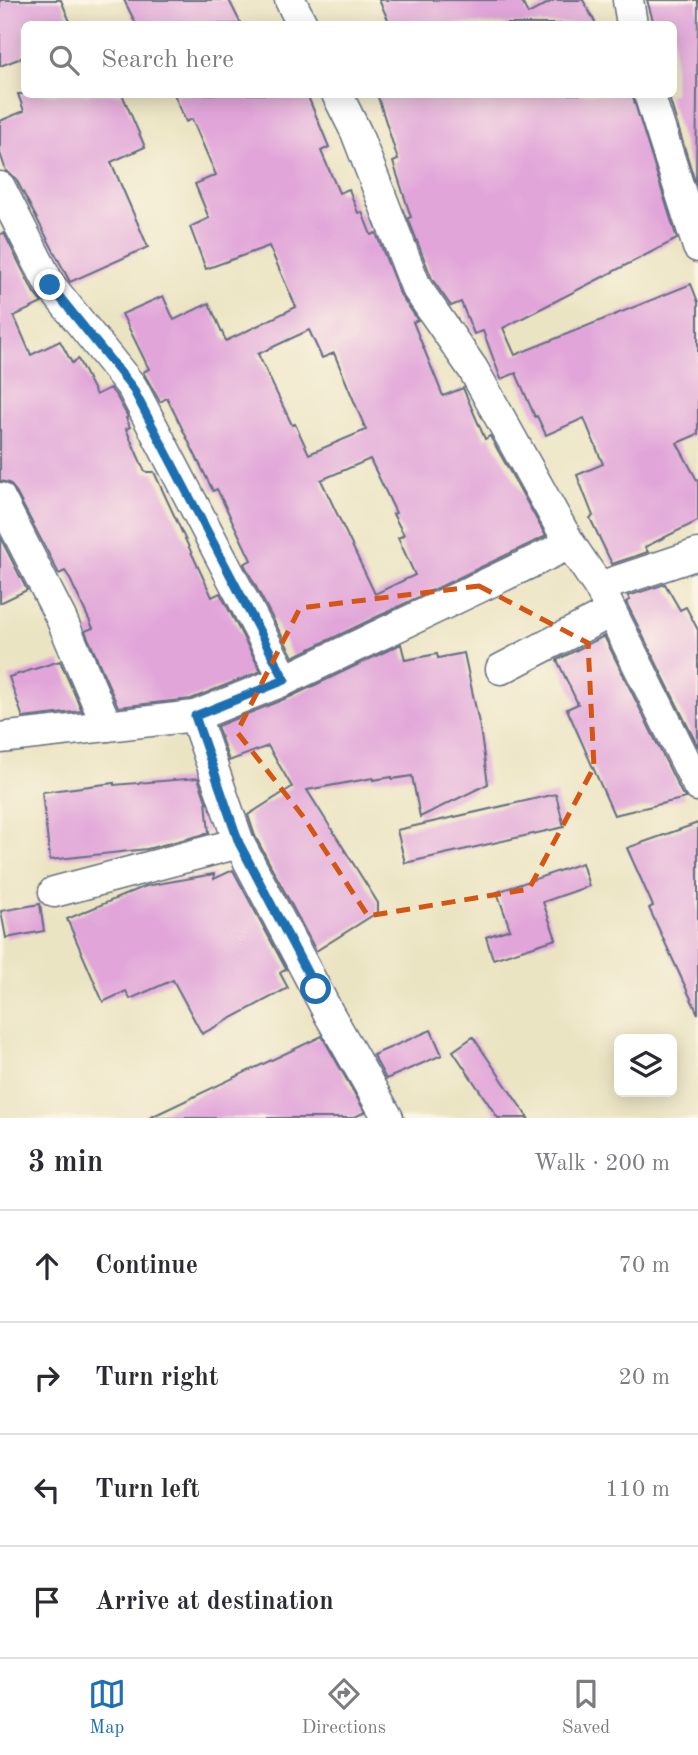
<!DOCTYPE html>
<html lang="en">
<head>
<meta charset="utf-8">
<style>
	body { margin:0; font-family:"Old Standard TT",serif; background:#f7f7f7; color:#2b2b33 }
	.controls { position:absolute; right:21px; bottom:21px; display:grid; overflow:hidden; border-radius:10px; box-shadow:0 4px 18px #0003 }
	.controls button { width:63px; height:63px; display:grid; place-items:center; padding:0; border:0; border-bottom:2px solid #e1e1e2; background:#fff; color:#2b2b33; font:35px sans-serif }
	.stop { position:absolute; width:21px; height:21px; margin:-16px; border:5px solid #1f6fb2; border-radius:50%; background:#fff }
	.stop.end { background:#1f6fb2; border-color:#fff; box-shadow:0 2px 7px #0008 }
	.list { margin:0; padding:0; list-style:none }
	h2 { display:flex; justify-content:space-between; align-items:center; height:91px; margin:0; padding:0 28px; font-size:30px }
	h2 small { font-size:23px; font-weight:400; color:#7c7c81 }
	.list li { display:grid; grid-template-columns:46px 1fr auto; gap:21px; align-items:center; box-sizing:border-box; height:112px; padding:0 28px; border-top:2px solid #e1e1e2 }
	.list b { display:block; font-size:26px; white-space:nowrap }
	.list em { font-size:23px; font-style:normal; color:#7c7c81 }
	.icon { flex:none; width:38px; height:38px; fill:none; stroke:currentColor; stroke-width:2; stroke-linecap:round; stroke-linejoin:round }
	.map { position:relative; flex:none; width:698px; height:1118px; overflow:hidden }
	.search { position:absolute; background:#fff; box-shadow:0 4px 18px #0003; left:21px; right:21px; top:21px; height:77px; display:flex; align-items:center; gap:18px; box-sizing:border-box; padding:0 24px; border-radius:10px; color:#7c7c81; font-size:26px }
	.sheet { height:539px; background:#fff }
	nav { display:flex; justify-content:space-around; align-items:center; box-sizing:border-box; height:98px; border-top:2px solid #e1e1e2; background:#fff; font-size:19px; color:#7c7c81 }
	nav a { display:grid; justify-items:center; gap:4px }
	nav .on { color:#1f6fb2 }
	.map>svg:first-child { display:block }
	.building { fill:#e1a5d9; fill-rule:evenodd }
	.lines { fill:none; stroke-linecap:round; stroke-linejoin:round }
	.minor-casing { stroke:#646e81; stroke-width:33 }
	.minor { stroke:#fff; stroke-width:30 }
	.route { stroke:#1f6fb2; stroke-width:9 }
	.marked { fill:none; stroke:#d45514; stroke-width:5; stroke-dasharray:14 9; stroke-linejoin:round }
</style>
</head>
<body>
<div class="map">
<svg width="698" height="1118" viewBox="0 0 698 1118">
	<rect width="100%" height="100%" fill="#fcf5e5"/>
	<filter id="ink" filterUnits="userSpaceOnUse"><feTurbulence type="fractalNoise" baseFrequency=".0143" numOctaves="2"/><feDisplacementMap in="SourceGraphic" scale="14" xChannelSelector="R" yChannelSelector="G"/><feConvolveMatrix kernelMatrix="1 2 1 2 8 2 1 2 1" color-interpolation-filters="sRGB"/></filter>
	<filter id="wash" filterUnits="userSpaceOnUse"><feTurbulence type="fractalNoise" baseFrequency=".00686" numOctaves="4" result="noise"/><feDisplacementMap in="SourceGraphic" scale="28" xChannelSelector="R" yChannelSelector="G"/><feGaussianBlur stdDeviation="1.57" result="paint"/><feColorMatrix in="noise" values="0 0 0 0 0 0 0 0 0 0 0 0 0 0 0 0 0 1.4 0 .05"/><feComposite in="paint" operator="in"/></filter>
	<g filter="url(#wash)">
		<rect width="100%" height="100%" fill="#ebe4c2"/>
		<g id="blocks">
			<g class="building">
				<path d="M0 0H61L71 24H24V57L0 66Z"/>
				<path d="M124 0H229L241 24H136Z"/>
				<path d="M379 0H521L528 14 554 0H583L596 24H390Z"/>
				<path d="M647 0H698L696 185 668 94H674V24H654Z"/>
				<path d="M18 94H122L145 147 111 162 148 247 70 282 16 179 6 171 0 153V121L24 111Z"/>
				<path d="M174 94H307L329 147 321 151 339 193 349 189 358 213 362 212 371 235 376 233 400 294 418 320 413 322 443 396 463 388 485 439 490 436 546 536 293 657 244 564 251 560 217 489 213 491 167 398 160 402 143 372 149 369 122 314 163 296 174 320 209 303 226 341 296 307 269 246 206 269 190 227 209 218 195 184 216 175 192 119 186 122ZM309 330 322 358 334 353 366 430 309 454 295 424 292 425 258 354ZM370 459 396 513 393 514 404 535 398 538 415 575 375 594 321 480Z"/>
				<path d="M377 94H632L677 239 503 328 515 355 691 284 698 302V434L677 443 698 482V521L645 547 648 552 612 564 590 518 593 516 577 475 603 464 584 418 546 435 537 416 535 417 516 373 501 379 483 331 474 334 461 302 451 306 432 279 408 218 411 217 393 162 398 160Z"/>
				<path d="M4 233 34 293 42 303 14 316 31 355 60 341 72 363 78 359 96 395 110 388 117 397 128 417 126 418 130 427 126 429 145 472H154L212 597 220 593 261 671 191 699 118 707 85 631 93 628 69 577 65 571 59 574 15 490 9 483 0 481V234Z"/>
				<path d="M0 537 27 590 0 603Z"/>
				<path d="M665 584 680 610 686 607 698 630V747L626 602 630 600 628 596Z"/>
				<path d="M604 636 682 794 686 798 614 815 567 709 578 704 557 660Z"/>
				<path d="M401 644 405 660 437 654 438 658 464 653 480 728 488 784 420 817 412 776 392 779V777L373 780V778L307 790 378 903V912L316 951 255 836 248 815 292 787 268 746 229 761 217 726 292 696Z"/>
				<path d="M60 661 82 711 23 718 9 677Z"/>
				<path d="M198 778 206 801 209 833 147 849 50 860 42 792 114 783V785Z"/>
				<path d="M556 794 564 827 405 863 397 830Z"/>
				<path d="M698 823V1014L649 908 653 906 627 848Z"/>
				<path d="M582 863 589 886 543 902 556 939 493 959 486 937 510 929 497 892Z"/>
				<path d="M233 870 286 969 280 973 288 988 202 1034 173 980 130 999 126 991 103 1002 67 919 146 886 214 874V879Z"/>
				<path d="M40 904 44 931 6 938 1 911Z"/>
				<path d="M431 1030 442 1055 386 1079 373 1055Z"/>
				<path d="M322 1036 365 1112 353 1118H149Z"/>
				<path d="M473 1037 528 1118H498L453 1051Z"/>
			</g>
		</g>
	</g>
	<g filter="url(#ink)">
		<use href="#blocks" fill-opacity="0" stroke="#646e81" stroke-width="2"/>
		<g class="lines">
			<g class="minor-casing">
				<g id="minor">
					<path d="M290 0 302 24"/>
					<path d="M628 0 632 24"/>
					<path d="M337 94 356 132 416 287 473 369 570 544 599 587 698 786"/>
					<path d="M649 94 698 247"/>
					<path d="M0 187 50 285 132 387 285 680"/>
					<path d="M0 498 61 618 107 726"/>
					<path d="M599 587 698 554"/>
					<path d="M501 669 611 612"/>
					<path d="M195 716 239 843 329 1014 388 1118"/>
					<path d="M0 738 195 716 285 680 570 544"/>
					<path d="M54 892 239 843"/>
				</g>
			</g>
			<use href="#minor" class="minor"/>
		</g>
	</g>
	<g class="lines" filter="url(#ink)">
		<path class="route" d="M50 285 132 387 285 680 195 716 239 843 316 989"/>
	</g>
	<path class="marked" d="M479 586 588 643 594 767 529 889 368 916 302 815 237 732 300 608Z"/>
</svg>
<div class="controls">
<button><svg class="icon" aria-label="layers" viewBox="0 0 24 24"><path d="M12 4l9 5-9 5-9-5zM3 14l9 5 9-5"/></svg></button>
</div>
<div class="stop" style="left:316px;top:989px"></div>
<div class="stop end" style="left:50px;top:285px"></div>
<div class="search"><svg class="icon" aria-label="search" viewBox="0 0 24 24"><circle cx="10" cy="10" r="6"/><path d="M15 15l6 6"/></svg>Search here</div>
</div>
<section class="sheet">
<h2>3 min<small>Walk · 200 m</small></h2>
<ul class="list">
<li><svg class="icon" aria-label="ahead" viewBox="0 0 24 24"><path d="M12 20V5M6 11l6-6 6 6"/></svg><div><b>Continue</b></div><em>70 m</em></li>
<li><svg class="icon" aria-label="right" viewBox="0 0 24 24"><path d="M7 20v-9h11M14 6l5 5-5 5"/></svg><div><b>Turn right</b></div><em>20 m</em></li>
<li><svg class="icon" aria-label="left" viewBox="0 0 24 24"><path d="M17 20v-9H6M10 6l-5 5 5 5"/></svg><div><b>Turn left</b></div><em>110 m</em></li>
<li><svg class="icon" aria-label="arrive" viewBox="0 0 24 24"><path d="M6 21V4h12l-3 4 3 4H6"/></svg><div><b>Arrive at destination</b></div></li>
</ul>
</section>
<nav>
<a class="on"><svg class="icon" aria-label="map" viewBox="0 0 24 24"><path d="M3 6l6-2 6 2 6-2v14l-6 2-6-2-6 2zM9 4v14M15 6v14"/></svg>Map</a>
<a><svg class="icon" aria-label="directions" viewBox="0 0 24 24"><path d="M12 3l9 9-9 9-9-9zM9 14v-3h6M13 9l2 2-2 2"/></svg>Directions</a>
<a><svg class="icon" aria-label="saved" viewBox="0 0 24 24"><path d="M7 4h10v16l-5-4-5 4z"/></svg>Saved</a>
</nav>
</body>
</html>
